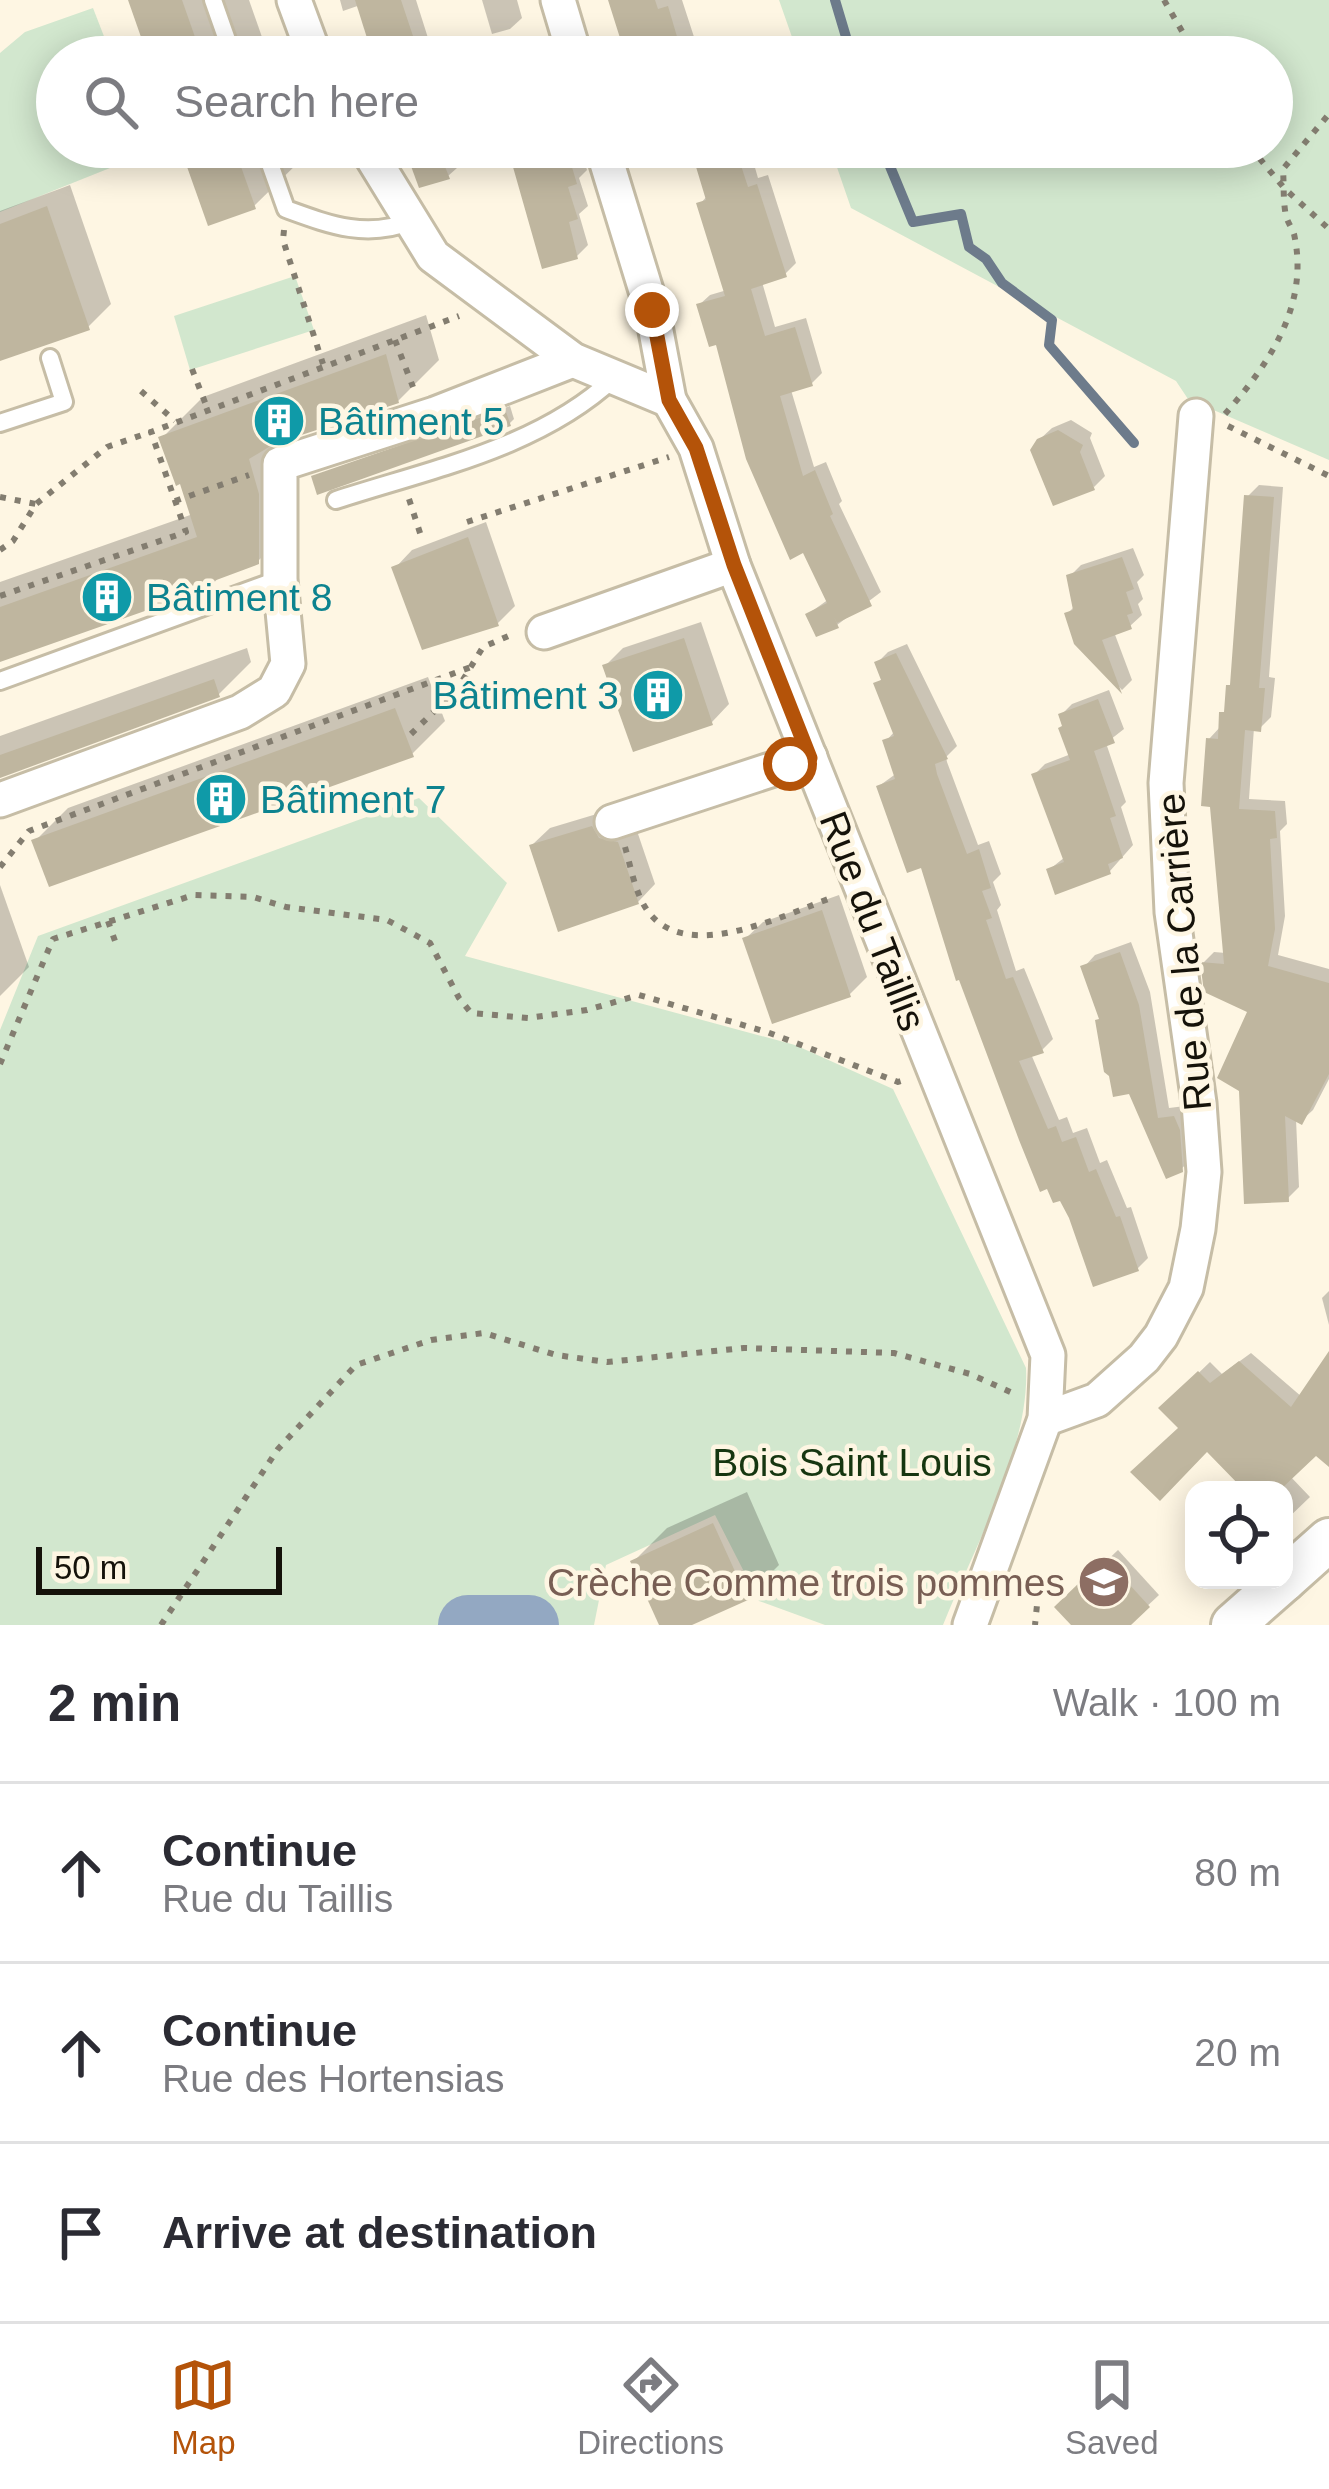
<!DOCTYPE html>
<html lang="en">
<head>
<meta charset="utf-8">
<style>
	body { margin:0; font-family:Helvetica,sans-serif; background:#f7f7f7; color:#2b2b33 }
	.controls { position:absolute; right:36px; bottom:36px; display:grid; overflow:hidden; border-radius:24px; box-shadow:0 6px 30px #0003 }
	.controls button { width:108px; height:108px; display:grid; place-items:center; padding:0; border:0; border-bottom:3px solid #e1e1e2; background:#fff; color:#2b2b33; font:60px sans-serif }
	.scale { position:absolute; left:36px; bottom:30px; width:246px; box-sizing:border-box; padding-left:12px; border:6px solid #15120a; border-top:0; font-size:33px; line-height:42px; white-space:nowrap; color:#15120a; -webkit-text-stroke:9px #fef6e3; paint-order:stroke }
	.stop { position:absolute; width:36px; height:36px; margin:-27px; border:9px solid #b45309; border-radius:50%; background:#fff }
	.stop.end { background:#b45309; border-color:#fff; box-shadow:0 3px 12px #0008 }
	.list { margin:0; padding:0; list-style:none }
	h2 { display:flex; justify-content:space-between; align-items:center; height:156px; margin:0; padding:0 48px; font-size:51px }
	h2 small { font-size:39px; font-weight:400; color:#7c7c81 }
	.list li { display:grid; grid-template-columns:78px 1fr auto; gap:36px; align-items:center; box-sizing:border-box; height:180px; padding:0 48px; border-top:3px solid #e1e1e2 }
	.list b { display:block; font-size:45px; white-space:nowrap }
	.list p { margin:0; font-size:39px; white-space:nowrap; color:#7c7c81 }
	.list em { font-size:39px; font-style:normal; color:#7c7c81 }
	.icon { flex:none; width:66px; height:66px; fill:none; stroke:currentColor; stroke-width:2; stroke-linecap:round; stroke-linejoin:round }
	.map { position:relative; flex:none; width:1329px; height:1625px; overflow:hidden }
	.search { position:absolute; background:#fff; box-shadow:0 6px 30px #0003; left:36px; right:36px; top:36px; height:132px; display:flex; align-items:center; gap:30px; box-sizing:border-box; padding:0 42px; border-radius:66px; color:#7c7c81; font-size:45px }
	.sheet { height:696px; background:#fff }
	nav { display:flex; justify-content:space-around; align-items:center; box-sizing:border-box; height:168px; border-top:3px solid #e1e1e2; background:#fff; font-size:33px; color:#7c7c81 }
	nav a { display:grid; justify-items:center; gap:6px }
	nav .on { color:#b45309 }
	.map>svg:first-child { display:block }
	.green { fill:#d2e7ce }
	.shadow { fill:#0003 }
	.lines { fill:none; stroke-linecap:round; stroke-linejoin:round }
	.stream { stroke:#6d7b8b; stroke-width:10 }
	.river { stroke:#93a8c2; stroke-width:60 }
	.building { fill:#bfb69f }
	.service-casing { stroke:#c6bda6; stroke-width:22 }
	.minor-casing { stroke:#c6bda6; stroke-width:39 }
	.tertiary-casing { stroke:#c6bda6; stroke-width:48 }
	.path { stroke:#837d70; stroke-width:6; stroke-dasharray:6 9; stroke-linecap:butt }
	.service { stroke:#fff; stroke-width:16 }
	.minor { stroke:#fff; stroke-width:33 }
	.tertiary { stroke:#fff; stroke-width:42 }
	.route { stroke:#b45309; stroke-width:15 }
	.labels { text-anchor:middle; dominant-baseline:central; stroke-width:9; stroke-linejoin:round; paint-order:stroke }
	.culture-label { font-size:39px; fill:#0d838f; stroke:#fef6e3; text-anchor:start }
	.street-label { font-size:39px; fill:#15120a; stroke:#fef6e3 }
	.park-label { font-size:39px; fill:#163610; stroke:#fef6e3 }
	.education-label { font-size:39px; fill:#785e54; stroke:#fef6e3; text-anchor:end }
</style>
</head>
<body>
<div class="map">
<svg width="1329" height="1625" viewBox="0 0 1329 1625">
	<rect width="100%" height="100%" fill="#fef6e3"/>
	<g class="green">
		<path d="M779 0H1329V460L1188 399 1176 381 851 208 830 147H1272V57H799Z"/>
		<path d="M93 8 112 57H57V147H148L150 152 0 212V53L25 32Z"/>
		<path d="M295 276 314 330 190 370 174 316Z"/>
		<path d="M419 798 507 883 465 956 795 1045 893 1089 1026 1368C1030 1448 973 1550 943 1625H825L759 1601 715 1515 606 1565 594 1625H0V1030L38 936Z"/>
	</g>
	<g class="shadow">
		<path d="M131 0H249L269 57H151Z"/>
		<path d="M340 0H416L434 57H376L369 2 343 11Z"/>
		<path d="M482 0H517L522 18 510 29 492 34Z"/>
		<path d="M610 0H682L696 43 706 40 711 57H628Z"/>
		<path d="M547 36 553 57H500L511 46Z"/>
		<path d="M183 147H301L305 156 254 206Z"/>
		<path d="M408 147H451L457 168 448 176Z"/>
		<path d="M509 147H580L587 170 579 178 588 206 579 214 588 245 577 256 544 266Z"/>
		<path d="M693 147H749L758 178 768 175 796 263 785 274 762 282 775 327 806 318 822 373 811 384 791 390 814 467 826 462 842 501 839 504 881 592 837 625 808 614 829 599 699 305 710 295 727 290 700 204 708 195Z"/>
		<path d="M70 185 111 304 88 327 0 358V211Z"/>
		<path d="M426 315 439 360 398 401 294 434 299 451V520L257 562 220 576 212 585 0 659V582L193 514 162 438 203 397Z"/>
		<path d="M510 406 514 419 509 424 314 477Z"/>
		<path d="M1071 420 1092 433 1090 438 1105 476 1094 487 1039 440 1052 428Z"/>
		<path d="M1259 485 1283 487 1269 677 1275 678 1271 717 1260 728H1254L1249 799 1285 801 1287 824 1280 831 1285 916 1278 955 1329 969V1079L1313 1110 1301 1121 1296 1119 1299 1187 1287 1199 1251 1011 1203 963 1214 952 1226 953 1209 739 1221 726 1233 683 1247 497Z"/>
		<path d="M486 522 515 606 498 623 395 568 412 550Z"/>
		<path d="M1133 548 1144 575 1137 582 1143 599 1138 604 1142 615 1130 626 1114 632 1132 680 1122 690 1077 642 1067 614 1075 606 1070 576 1081 565Z"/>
		<path d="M701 622 729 704 712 722 605 666 623 648Z"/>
		<path d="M907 644 957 746 946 757 947 762 978 845 989 841 1001 874 993 882 1001 905 997 910 1016 971 1024 968 1053 1039 1042 1050 1031 1054 1059 1120 1067 1117 1073 1133 1087 1128 1100 1163 1107 1160 1127 1208 1131 1207 1148 1258 1137 1269 1061 1197 923 864 879 786 897 773 886 741 895 731 877 684 883 678 877 663 888 652Z"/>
		<path d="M247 648 251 662 219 694 0 774V736Z"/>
		<path d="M428 677 445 721 412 754 35 841 68 808Z"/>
		<path d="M1109 690 1124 729 1106 743 1126 802 1121 807 1133 845 1110 871 1050 869 1065 857 1034 775 1045 764 1071 754 1061 715 1072 704Z"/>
		<path d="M610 810 635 825 655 884 638 902 532 845 550 828Z"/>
		<path d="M0 885 29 967 0 996Z"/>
		<path d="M839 895 867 977 850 994 745 939 763 922Z"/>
		<path d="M1131 942 1150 992 1169 1108 1185 1106 1193 1158 1181 1169 1102 1018 1084 967 1095 955Z"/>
		<path d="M1329 1291V1325L1322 1298Z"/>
		<path d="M1251 1353 1302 1397 1329 1356V1448L1316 1452 1290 1476 1310 1497 1284 1522V1490H1249L1162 1408 1210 1362 1222 1374Z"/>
		<path d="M747 1492 779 1565 746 1598 685 1625H663L634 1561 667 1528Z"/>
		<path d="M1118 1550 1159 1595 1127 1625H1075L1058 1607Z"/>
	</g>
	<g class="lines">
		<g class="stream">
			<path d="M835 0 852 57"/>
			<path d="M882 147 913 222 961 214 969 247 986 259 1002 283 1052 320 1049 345 1134 443"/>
		</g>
		<path class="river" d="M468 1625H529"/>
	</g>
	<g class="building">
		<path d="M128 0H182L202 57H148Z"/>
		<path d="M355 0H401L420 57H373Z"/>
		<path d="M608 0H655L658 9 668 6 683 57H626Z"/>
		<path d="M180 147H234L256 209 208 226Z"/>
		<path d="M404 147H437L450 179 419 188Z"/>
		<path d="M512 147H566L577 184 568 187 578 219 569 222 578 259 542 269 511 160 516 158Z"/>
		<path d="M690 147H735L748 187 757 184 787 277 751 289 765 336 795 327 813 386 780 396 803 476 815 470 833 514 830 516 872 606 837 623 834 617 839 628 816 637 805 614 827 603 803 553 790 560 746 459 716 345 709 347 696 304 725 296 696 203 706 200Z"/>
		<path d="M47 206 90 330 0 361V224Z"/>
		<path d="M386 354 399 403 274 444 249 459 259 494V564L211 582 213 587 0 662V607L197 537 180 484 176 486 158 437Z"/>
		<path d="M505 409 511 426 317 495 311 476Z"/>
		<path d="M1058 430 1083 445 1080 452 1095 490 1053 506 1030 450 1037 439Z"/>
		<path d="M1244 495 1274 497 1259 688H1265L1261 732 1245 730 1239 809 1275 811 1277 838 1270 839 1275 929 1268 966 1329 983V1074L1302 1125 1285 1116 1289 1202 1244 1204 1239 1091 1217 1078 1247 1012 1204 992 1200 962 1224 964 1210 807 1201 806 1206 738 1218 739 1219 712H1224L1226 685H1230Z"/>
		<path d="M468 537 499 626 422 650 391 567Z"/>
		<path d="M1122 557 1134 589 1126 592 1133 613 1127 615 1132 629 1102 640 1122 694 1074 644 1064 613 1073 610 1066 575Z"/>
		<path d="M684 638 713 725 633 752 602 665Z"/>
		<path d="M896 653 948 759 935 764 937 774 967 854 979 849 991 888 982 891 992 918 986 920 1006 979 1013 977 1044 1053 1019 1061 1048 1129 1056 1126 1062 1142 1076 1137 1089 1172 1096 1169 1116 1217 1120 1216 1139 1271 1093 1287 1069 1218 1060 1201 1053 1203 1047 1189 1040 1192 1019 1140 959 980 956 981 921 868 907 873 876 786 895 779 882 740 894 736 873 683 881 680 874 662Z"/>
		<path d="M214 679 220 697 0 778V755Z"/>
		<path d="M1098 699 1115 743 1094 751 1116 816 1110 818 1123 858 1108 864 1111 874 1055 895 1046 869 1064 862 1031 774 1070 760 1058 728 1062 726 1058 714Z"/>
		<path d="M395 708 414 757 49 887 31 840Z"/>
		<path d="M592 826 599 838 618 842 639 904 558 932 529 845Z"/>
		<path d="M822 910 851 997 772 1024 742 938Z"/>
		<path d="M1120 952 1139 1005 1158 1118 1174 1116 1180 1130 1183 1172 1166 1179 1129 1094 1113 1097 1109 1076 1104 1072 1095 1020 1099 1019 1080 966Z"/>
		<path d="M1329 1351V1467L1316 1456 1280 1490H1244L1207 1452 1160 1501 1130 1472 1178 1428 1158 1408 1198 1371 1210 1383 1239 1361 1291 1407Z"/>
		<path d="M713 1523 748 1600 692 1625H659L630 1561Z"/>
		<path d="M1105 1558 1150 1607 1131 1625H1071L1054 1607Z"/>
	</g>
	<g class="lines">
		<g class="service-casing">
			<g id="service">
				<path d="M213 0 233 57"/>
				<path d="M264 147 286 209C330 225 366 239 412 221"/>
				<path d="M0 423 64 402 50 358"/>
				<path d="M336 500C431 469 539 448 614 378"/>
				<path d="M0 681 280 579"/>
			</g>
		</g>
		<g class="minor-casing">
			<g id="minor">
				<path d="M294 0 315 57"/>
				<path d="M558 0 575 57"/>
				<path d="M366 147 433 256 573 360 669 400"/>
				<path d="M602 147 652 310 669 400 696 448 733 565 1048 1355 1045 1419 970 1625"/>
				<path d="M544 632 733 565"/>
				<path d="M0 800 240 712 274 691 288 664 280 579V464L435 414 573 360"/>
				<path d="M612 822 810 757"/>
				<path d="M1045 1419 1097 1400 1144 1358 1161 1336 1186 1288 1198 1229 1204 1172 1199 1103 1172 912 1166 783 1196 416"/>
			</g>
		</g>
		<g class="tertiary-casing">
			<g id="tertiary">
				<path d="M1284 1580 1329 1540"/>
				<path d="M1233 1625 1284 1580"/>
			</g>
		</g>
		<g class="path">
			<path d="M1164 0 1197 57"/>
			<path d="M1250 147 1285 189 1329 229"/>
			<path d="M284 230 283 240 323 364"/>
			<path d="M395 340 413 387"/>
			<path d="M192 369 208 410"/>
			<path d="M141 391 175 421"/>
			<path d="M1225 414C1269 364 1310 305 1294 234 1292 228 1288 223 1286 216 1283 202 1284 184 1283 169L1329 114"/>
			<path d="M1228 426 1329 476"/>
			<path d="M0 497 36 504"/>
			<path d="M409 499 421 536"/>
			<path d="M175 501 249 475"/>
			<path d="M467 522 669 457"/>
			<path d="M0 550 13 541 36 504 107 447 151 432"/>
			<path d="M0 596 186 532 151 432 459 316"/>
			<path d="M411 734 458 688 483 647 513 634"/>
			<path d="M625 847C631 867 635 893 647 910 686 966 785 914 834 897"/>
			<path d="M0 867 29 831 471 667"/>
			<path d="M108 921 115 941"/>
			<path d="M0 1064 53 939 194 895 253 897 286 907 387 920 430 943 459 998 471 1013 528 1018 587 1010 639 995 767 1032 898 1082 908 1079"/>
			<path d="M1016 1589 1034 1596 1037 1605 1035 1625"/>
			<path d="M161 1625 278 1449 356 1365 431 1340 484 1333 556 1355 607 1362 744 1348 894 1353 970 1374 1015 1394"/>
		</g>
		<use href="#service" class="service"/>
		<use href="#minor" class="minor"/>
		<use href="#tertiary" class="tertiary"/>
	</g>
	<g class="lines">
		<path class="route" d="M652 310 669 400 696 448 734 565 810 758 790 764"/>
	</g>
	<defs>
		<g id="building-disc" transform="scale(2.7)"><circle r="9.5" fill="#0f9aa8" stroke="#fef6e3"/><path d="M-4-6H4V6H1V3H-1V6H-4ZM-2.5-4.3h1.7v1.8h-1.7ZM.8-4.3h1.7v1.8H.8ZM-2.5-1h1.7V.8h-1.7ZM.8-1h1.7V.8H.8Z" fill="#fff"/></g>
		<g id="school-disc" transform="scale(2.7)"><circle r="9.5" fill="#8d6e63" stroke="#fef6e3"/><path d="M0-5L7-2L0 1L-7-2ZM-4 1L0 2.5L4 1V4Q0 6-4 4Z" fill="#fff"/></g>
	</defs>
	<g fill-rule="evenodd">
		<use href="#building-disc" x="279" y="421"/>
		<use href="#building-disc" x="107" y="597"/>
		<use href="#building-disc" x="658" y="695"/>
		<use href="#building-disc" x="221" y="799"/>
		<use href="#school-disc" x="1104" y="1582"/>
	</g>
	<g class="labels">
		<g class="culture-label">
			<text x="318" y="421">Bâtiment 5</text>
			<text x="146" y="597">Bâtiment 8</text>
			<text x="619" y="695" text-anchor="end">Bâtiment 3</text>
			<text x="260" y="799">Bâtiment 7</text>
		</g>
		<g class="street-label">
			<text transform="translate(873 921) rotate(69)">Rue du Taillis</text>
			<text transform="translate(1184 952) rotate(-95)">Rue de la Carrière</text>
		</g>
		<g class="park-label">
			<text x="852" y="1462">Bois Saint Louis</text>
		</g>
		<g class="education-label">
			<text x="1065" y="1582">Crèche Comme trois pommes</text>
		</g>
	</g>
</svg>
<div class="controls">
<button><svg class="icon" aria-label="locate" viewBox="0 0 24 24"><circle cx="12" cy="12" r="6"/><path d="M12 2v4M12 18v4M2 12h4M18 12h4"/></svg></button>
</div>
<div class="scale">50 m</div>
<div class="stop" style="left:790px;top:764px"></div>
<div class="stop end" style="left:652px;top:310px"></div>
<div class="search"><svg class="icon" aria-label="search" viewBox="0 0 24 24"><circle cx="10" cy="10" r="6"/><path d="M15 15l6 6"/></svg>Search here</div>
</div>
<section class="sheet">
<h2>2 min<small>Walk · 100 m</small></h2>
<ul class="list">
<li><svg class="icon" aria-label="ahead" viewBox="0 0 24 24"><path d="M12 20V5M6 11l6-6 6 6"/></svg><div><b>Continue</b><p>Rue du Taillis</p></div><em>80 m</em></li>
<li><svg class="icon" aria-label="ahead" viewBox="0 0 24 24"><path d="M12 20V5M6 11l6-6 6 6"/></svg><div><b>Continue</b><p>Rue des Hortensias</p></div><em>20 m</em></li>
<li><svg class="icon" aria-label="arrive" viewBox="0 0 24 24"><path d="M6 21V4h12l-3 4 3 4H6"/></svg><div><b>Arrive at destination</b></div></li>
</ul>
</section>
<nav>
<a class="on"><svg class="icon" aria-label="map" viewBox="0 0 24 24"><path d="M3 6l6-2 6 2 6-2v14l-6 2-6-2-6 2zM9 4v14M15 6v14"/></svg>Map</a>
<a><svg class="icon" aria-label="directions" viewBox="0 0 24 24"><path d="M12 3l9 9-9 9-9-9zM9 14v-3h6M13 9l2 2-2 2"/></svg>Directions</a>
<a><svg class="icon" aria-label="saved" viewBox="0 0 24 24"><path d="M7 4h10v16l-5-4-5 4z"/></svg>Saved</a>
</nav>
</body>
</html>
